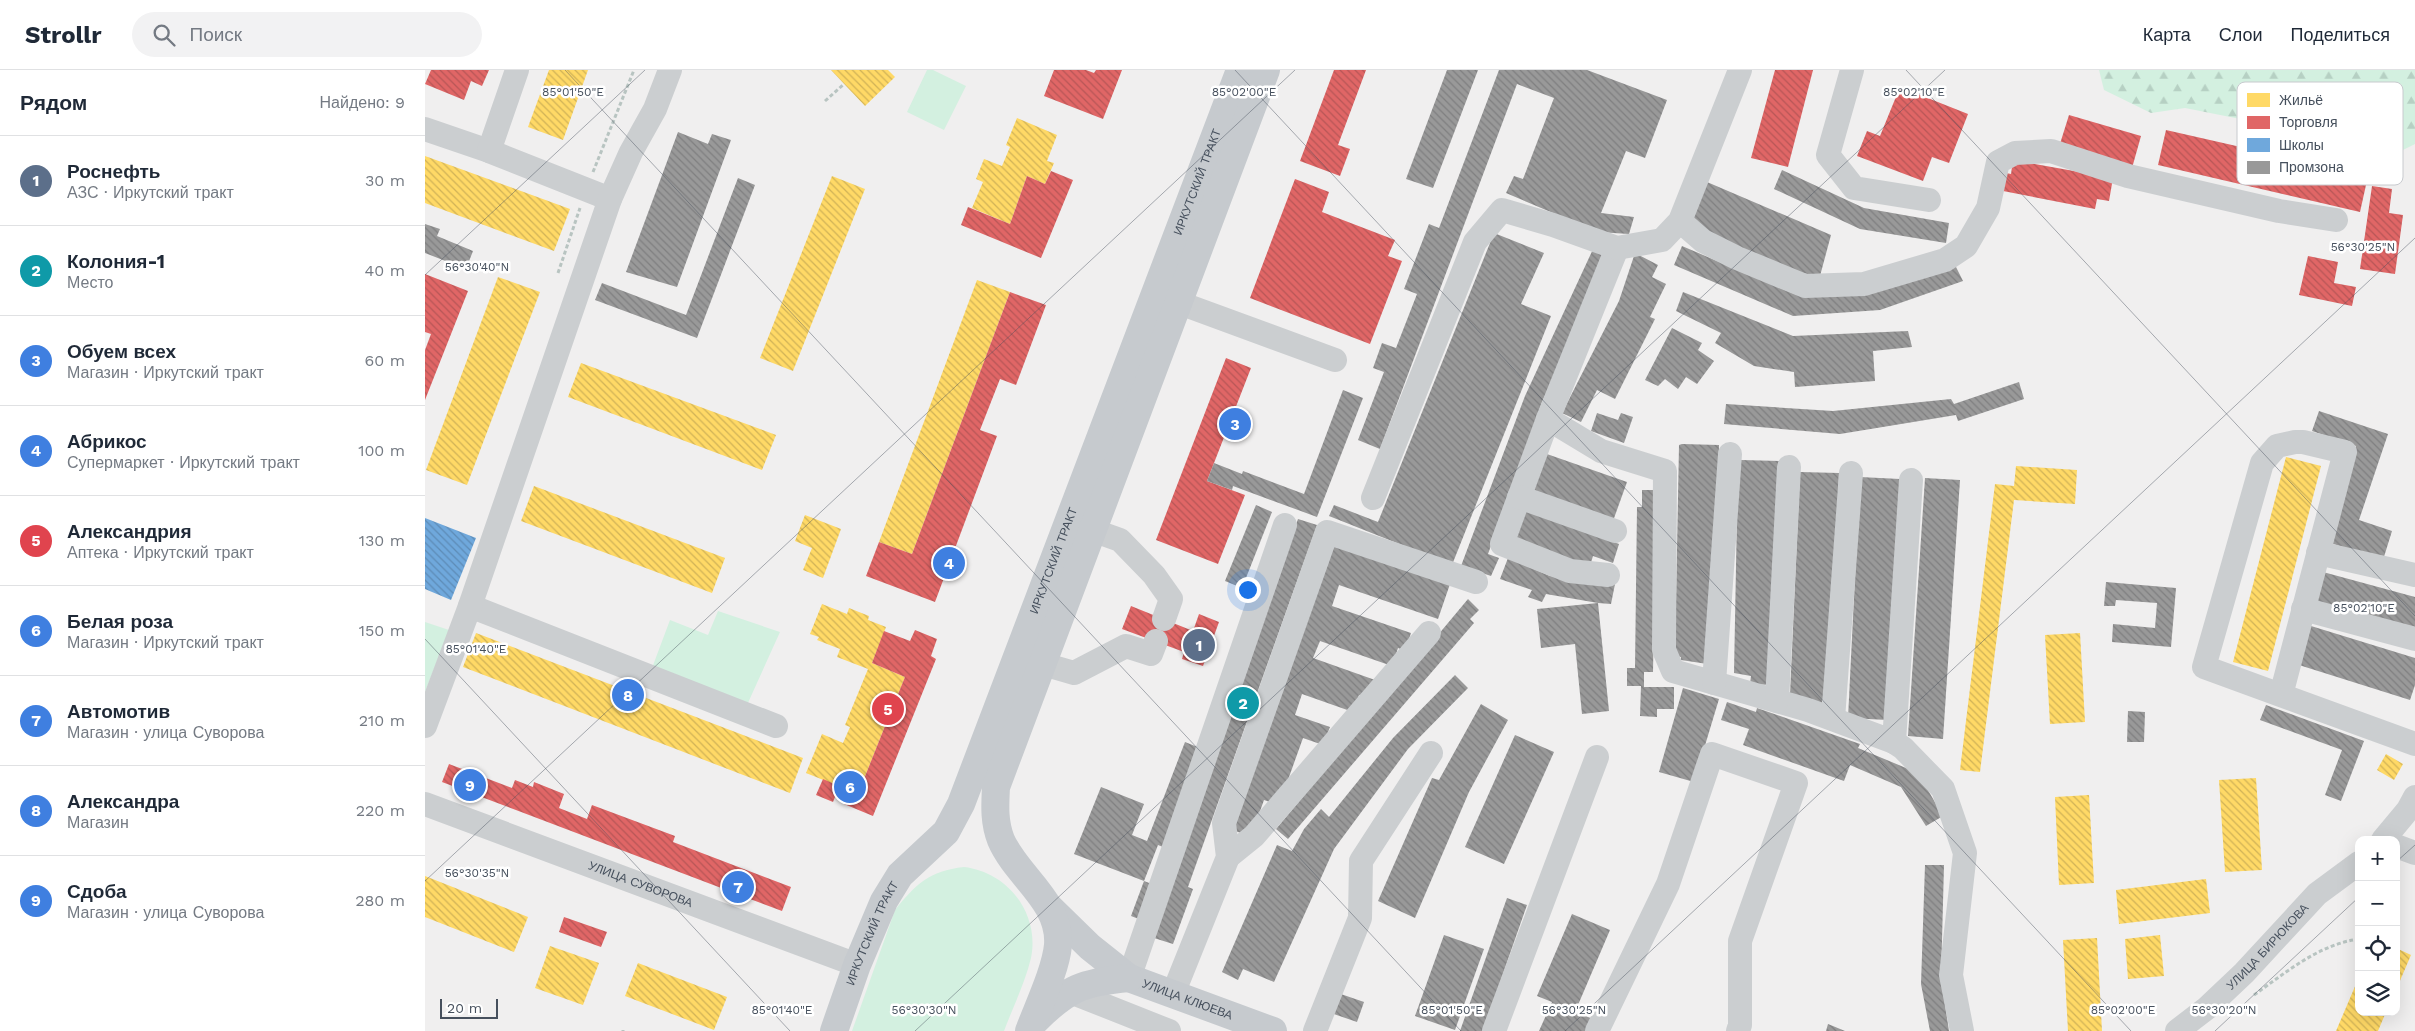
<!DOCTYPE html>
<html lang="ru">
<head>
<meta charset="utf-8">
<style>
	body { margin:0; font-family:"Work Sans",sans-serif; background:#f2f2f3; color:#1f2937 }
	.controls { position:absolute; right:15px; bottom:15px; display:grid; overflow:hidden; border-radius:10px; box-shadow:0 5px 20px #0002 }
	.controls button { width:45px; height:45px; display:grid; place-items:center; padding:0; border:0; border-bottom:1px solid #e0e1e3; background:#fff; color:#1f2937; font:25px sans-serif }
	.scale { position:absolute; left:15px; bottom:12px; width:58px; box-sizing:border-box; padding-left:5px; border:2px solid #46505d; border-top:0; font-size:14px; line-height:18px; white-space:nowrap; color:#46505d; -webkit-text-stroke:4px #fff; paint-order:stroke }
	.you { position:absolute; left:822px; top:519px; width:18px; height:18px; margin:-12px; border:4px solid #fff; border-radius:50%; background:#1a73e8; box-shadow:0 0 0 8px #1a73e833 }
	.badge { display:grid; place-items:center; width:32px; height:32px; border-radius:50%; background:#828890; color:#fff; font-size:16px; font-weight:700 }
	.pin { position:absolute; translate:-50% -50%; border:2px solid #fff; box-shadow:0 1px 5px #0006 }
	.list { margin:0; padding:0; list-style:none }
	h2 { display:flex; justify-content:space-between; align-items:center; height:65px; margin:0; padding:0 20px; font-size:21px }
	h2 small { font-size:16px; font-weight:400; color:#747a83 }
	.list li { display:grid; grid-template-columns:32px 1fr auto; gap:15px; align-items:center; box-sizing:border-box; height:90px; padding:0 20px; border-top:1px solid #e0e1e3 }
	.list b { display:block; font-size:19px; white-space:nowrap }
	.list p { margin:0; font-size:16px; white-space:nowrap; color:#747a83 }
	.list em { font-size:16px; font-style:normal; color:#747a83 }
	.icon { flex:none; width:28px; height:28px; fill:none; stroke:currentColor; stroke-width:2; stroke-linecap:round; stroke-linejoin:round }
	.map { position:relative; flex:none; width:1990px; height:961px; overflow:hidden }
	header { display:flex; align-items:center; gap:30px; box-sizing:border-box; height:70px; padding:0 25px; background:#fff; border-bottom:1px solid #e0e1e3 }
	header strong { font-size:24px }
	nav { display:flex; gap:28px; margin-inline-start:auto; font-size:18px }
	.search { width:350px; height:45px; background:#f2f2f3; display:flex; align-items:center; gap:12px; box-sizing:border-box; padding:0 18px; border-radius:28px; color:#747a83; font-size:19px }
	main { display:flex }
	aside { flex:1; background:#fff }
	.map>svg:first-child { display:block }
	.green { fill:#d3f0e0 }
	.forest { fill:url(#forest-firs) }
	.homes { fill:url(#homes-back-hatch) }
	.shops { fill:url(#shops-back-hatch) }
	.schools { fill:url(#schools-back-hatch) }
	.industry { fill:url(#industry-back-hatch) }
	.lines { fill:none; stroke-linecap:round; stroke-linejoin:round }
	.path { stroke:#b8c4c1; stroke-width:3; stroke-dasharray:4 2.5; stroke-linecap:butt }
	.minor { stroke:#cbced0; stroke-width:24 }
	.major { stroke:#c6cace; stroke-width:28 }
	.ticks { fill:none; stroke:#46505d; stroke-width:1; stroke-opacity:0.45 }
	.labels { text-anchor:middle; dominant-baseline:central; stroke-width:5; stroke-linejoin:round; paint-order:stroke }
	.street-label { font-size:12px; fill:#46505d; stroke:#fff }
	.key { fill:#fff; stroke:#c8cace; stroke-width:1 }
	.key-label { font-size:14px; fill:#46505d }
	.ticks-label { font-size:12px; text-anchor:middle; fill:#46505d; stroke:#fff; stroke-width:5; stroke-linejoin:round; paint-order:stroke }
</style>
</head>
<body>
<header>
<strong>Strollr</strong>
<div class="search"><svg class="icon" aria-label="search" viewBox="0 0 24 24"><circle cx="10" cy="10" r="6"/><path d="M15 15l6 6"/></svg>Поиск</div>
<nav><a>Карта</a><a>Слои</a><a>Поделиться</a></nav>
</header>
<main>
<aside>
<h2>Рядом<small>Найдено: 9</small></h2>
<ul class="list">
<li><span class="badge" style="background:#5c6f8a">1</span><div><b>Роснефть</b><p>АЗС · Иркутский тракт</p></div><em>30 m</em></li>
<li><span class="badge" style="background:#0f9aa8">2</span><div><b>Колония-1</b><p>Место</p></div><em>40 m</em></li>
<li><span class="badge" style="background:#3f7fe0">3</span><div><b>Обуем всех</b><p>Магазин · Иркутский тракт</p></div><em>60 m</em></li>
<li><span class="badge" style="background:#3f7fe0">4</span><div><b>Абрикос</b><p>Супермаркет · Иркутский тракт</p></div><em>100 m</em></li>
<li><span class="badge" style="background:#e0444e">5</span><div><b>Александрия</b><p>Аптека · Иркутский тракт</p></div><em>130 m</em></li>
<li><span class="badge" style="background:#3f7fe0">6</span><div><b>Белая роза</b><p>Магазин · Иркутский тракт</p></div><em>150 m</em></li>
<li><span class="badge" style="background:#3f7fe0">7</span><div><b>Автомотив</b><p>Магазин · улица Суворова</p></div><em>210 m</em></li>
<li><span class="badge" style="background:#3f7fe0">8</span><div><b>Александра</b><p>Магазин</p></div><em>220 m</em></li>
<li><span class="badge" style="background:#3f7fe0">9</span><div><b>Сдоба</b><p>Магазин · улица Суворова</p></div><em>280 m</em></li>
</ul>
</aside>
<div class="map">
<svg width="1990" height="961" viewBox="0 0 1990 961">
	<defs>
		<pattern id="forest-firs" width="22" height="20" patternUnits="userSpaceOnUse" patternTransform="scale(1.25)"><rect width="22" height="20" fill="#d3f0e0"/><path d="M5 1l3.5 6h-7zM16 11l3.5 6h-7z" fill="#b6d0c3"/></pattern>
		<pattern id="homes-back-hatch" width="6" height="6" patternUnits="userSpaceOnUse" patternTransform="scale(1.25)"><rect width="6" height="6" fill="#ffd966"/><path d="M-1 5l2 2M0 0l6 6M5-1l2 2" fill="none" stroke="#d0b257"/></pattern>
		<pattern id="shops-back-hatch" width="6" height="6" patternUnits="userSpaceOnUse" patternTransform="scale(1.25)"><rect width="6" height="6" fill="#e06666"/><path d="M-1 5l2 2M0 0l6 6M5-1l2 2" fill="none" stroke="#b75657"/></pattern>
		<pattern id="schools-back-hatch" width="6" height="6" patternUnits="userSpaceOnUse" patternTransform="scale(1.25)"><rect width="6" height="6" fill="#6fa8dc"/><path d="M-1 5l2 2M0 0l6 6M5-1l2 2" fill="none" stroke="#5d8bb6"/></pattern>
		<pattern id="industry-back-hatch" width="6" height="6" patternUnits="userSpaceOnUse" patternTransform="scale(1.25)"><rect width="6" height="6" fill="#999"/><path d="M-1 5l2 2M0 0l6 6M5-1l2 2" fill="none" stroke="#7f7f80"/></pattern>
	</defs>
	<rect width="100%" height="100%" fill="#f0efef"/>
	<g class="green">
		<path d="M502 0H508L541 16 519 60 482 42Z"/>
		<path d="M293 541 355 562 322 635 227 598 245 550 283 565Z"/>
		<path d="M0 552 24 560 0 622Z"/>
		<path d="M539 797C583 802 615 844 606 888 600 913 588 937 579 961H427L470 840C491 814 504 801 539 797Z"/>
	</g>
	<path class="forest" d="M1674 0H1990V74L1976 81 1760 38 1726 43 1679 20Z"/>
	<g class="homes">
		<path d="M124 0H163L138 70 103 57Z"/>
		<path d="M406 0H463L470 7 440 36Z"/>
		<path d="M592 48 632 65 622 91 629 93 620 114 602 106 585 154 547 138 558 112 551 109 559 89 577 96 585 77 581 75Z"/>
		<path d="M0 86 145 139 129 181 0 133Z"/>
		<path d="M407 106 440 119 368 301 335 288Z"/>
		<path d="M73 207 115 222 42 415 1 400Z"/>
		<path d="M552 210 585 222 487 484 454 472Z"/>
		<path d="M156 293 351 365 337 400 143 327Z"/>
		<path d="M1861 387 1896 396 1843 601 1808 592Z"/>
		<path d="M1591 396 1652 400 1650 434 1589 430 1555 702 1535 700 1570 414 1589 416Z"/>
		<path d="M109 416 300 488 287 523 96 451Z"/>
		<path d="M380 445 416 459 398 508 378 500 387 478 370 471Z"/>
		<path d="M397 534 422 544 424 538 444 546 443 550 461 557 447 593 480 607 469 634 474 636 467 653 462 651 435 719 417 712 416 717 381 703 397 664 418 673 425 657 420 655 443 599 412 587 415 579 392 570 394 567 385 564Z"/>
		<path d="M51 563 378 688 365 723 38 597Z"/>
		<path d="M1655 563 1660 652 1625 654 1620 565Z"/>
		<path d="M1961 684 1978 694 1969 710 1952 700Z"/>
		<path d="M1831 708 1837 800 1800 802 1794 710Z"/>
		<path d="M1664 725 1669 813 1634 815 1630 727Z"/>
		<path d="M0 806 103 847 89 882 0 847Z"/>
		<path d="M1781 809 1785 843 1694 854 1691 820Z"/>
		<path d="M1735 865 1739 906 1703 909 1700 869Z"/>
		<path d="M1672 868 1677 961H1643L1638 870Z"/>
		<path d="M125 876 174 893 158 935 110 918Z"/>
		<path d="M1971 878 1986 885 1971 920Z"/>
		<path d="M213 893 302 927 289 960 200 926Z"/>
		<path d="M1934 907V942H1961L1953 961H1911Z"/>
	</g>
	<g class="shops">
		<path d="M6 0H64L57 16 46 11 39 30 0 14Z"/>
		<path d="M629 0H661L669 3 671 0H697L678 49 619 26Z"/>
		<path d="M909 0H941L913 75 925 79 915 106 875 91Z"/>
		<path d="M1350 0H1388L1363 97 1326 88Z"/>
		<path d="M1475 17 1543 44 1524 93 1507 87 1498 111 1432 86 1442 61 1455 66Z"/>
		<path d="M1644 45 1716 66 1707 98 1634 77Z"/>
		<path d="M1741 60 1943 106 1935 142 1733 95Z"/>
		<path d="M1588 90 1688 108 1684 131 1672 129 1670 139 1578 121 1581 103 1586 104Z"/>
		<path d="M626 101 648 110 616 188 536 155 543 137 585 154 602 106 620 114Z"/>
		<path d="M870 109 904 122 897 142 970 170 963 186 977 191 945 274 825 228Z"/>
		<path d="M1947 116 1967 119 1964 143 1978 145 1970 204 1935 199Z"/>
		<path d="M1883 186 1913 192 1909 213 1931 217 1927 236 1874 225Z"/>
		<path d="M0 204 43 221 0 330V280L6 264 0 262Z"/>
		<path d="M585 222 621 235 591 315 575 309 555 360 572 366 510 532 441 506 454 472 487 484Z"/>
		<path d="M801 288 826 298 782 411 820 425 793 494 731 470Z"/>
		<path d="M706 536 768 561 774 544 794 552 778 596 757 589 759 582 697 559Z"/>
		<path d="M490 560 512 569 506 586 511 589 448 746 419 734 421 731 410 727 408 732 391 725 398 709 416 717 417 712 435 719 462 651 467 653 474 636 469 634 480 607 447 593 459 561 485 571Z"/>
		<path d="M24 694 87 718 90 710 108 717 109 712 139 724 134 738 162 749 167 735 250 766 248 772 366 817 357 841 17 712Z"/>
		<path d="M139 847 182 862 176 877 134 862Z"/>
	</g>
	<path class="schools" d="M0 448 51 468 26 530 0 519Z"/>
	<g class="industry">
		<path d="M1022 0H1053L1008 118 981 109Z"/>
		<path d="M1074 0H1162L1242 30 1220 88 1201 81 1176 143 1209 147 1204 164 1173 162 1081 123 1089 106 1098 109 1129 28 1092 14 955 379 933 370 959 302 948 298 957 273 971 278 992 224 979 219 1004 154 1014 158Z"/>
		<path d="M253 62 283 74 287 64 306 70 252 217 201 202Z"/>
		<path d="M1357 100 1439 138 1524 153 1521 173 1435 159 1349 119Z"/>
		<path d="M313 108 330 115 272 268 170 230 177 213 261 245Z"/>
		<path d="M1282 112 1406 165 1395 206 1370 202 1263 156Z"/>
		<path d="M0 154 15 159 12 166 48 181 41 199 0 183Z"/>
		<path d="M1069 163 1119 183 1096 234 1126 246 1027 495 904 446 909 435 953 452Z"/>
		<path d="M1257 176 1372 225 1530 195 1538 211 1455 240 1368 246 1249 195Z"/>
		<path d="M1169 177 1185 185 1117 332 1063 484 1074 488 1066 506 1036 496 1100 326Z"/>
		<path d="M1210 183 1233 195 1227 207 1241 214 1225 247 1230 249 1190 329 1172 320 1156 352 1137 343 1194 231Z"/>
		<path d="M1258 222 1368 266 1483 261 1487 277 1448 281 1450 311 1370 317 1369 302 1329 296 1290 273 1296 263 1251 241Z"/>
		<path d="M1247 258 1277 273 1273 280 1289 291 1272 314 1261 307 1253 319 1240 309 1233 316 1220 310Z"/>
		<path d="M1594 312 1599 329 1533 351 1531 345 1415 364 1299 354 1301 334 1408 341 1526 329 1529 334Z"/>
		<path d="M918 320 938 328 892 447 808 416 807 420 782 411 789 393 817 404 818 401 879 424Z"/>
		<path d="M1894 341 1963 364 1934 450 1967 461 1958 490 1899 471 1931 376 1887 361Z"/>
		<path d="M1172 343 1193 350 1196 343 1208 347 1199 373 1166 361Z"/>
		<path d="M1257 374 1294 375 1289 595 1256 590V587L1250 586 1254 375Z"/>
		<path d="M1119 383 1202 412 1188 451 1105 422Z"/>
		<path d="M1316 390 1355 391 1347 615 1325 614 1326 606 1309 603 1313 391Z"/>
		<path d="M1375 402 1414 403 1404 630H1397V633L1365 625Z"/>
		<path d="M1435 407 1475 409 1463 650 1423 648Z"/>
		<path d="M1500 408 1535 410 1518 669 1483 666Z"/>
		<path d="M1217 420H1231L1228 602H1219V617H1249V639H1232V647L1215 646 1216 616H1202V598H1210L1212 437H1217Z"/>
		<path d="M831 435 847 442 817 518 800 511Z"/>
		<path d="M1098 440 1194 474 1188 493 1168 486 1164 499 1087 472Z"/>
		<path d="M873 449 892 455 763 817 768 819 748 874 729 868 745 810Z"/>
		<path d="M908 473 1025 514 1013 549 914 515 907 536 986 563 980 581 973 578 967 596 895 571 888 588 950 610 943 628 934 625 928 642 877 624 870 645 905 657 898 675 878 668 854 735 839 730 829 758 822 765 807 760Z"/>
		<path d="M1083 488 1125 506 1190 514 1186 534 1173 533 1184 641 1157 644 1150 574 1116 578 1112 539 1173 533 1121 524 1117 532 1103 527 1107 520 1075 509Z"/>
		<path d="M1898 502 1990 527V560L1890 532Z"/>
		<path d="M1681 512 1751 518 1746 577 1687 572 1688 554 1730 558 1732 533 1691 530 1690 536H1679Z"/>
		<path d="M1043 529 1054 540 1045 549 1049 553 863 769 851 759Z"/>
		<path d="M1886 556 1990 588V615L1985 630 1874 595Z"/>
		<path d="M1030 605 1043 618 983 679 909 779 849 912 818 899 813 910 797 902 852 775 867 781 879 759 896 739 904 747 968 668Z"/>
		<path d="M1258 618 1294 629 1269 712 1234 702Z"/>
		<path d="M1302 632 1331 642 1332 638 1435 674 1433 678 1493 703 1518 746 1501 756 1476 717 1425 695 1419 711 1318 675 1324 659 1296 650Z"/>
		<path d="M1056 634 1083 650 1044 722 990 848 953 831 1007 708 1014 710Z"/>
		<path d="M1841 635 1939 671 1916 731 1900 725 1917 680 1835 650Z"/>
		<path d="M1703 641 1720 642 1719 672H1702Z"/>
		<path d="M1090 665 1129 682 1079 794 1040 777Z"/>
		<path d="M760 672 775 678 738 777 733 775 719 811 732 816 719 851 706 846 719 811 649 784 676 717 719 734 707 765 722 771Z"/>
		<path d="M1500 795H1519L1516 908 1524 961H1505L1496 914Z"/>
		<path d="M1082 828 1102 835 1058 961H1035Z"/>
		<path d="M1147 844 1185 860 1150 942 1168 949 1163 961H1114L1127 932 1112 926Z"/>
		<path d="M1019 865 1059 879 1030 960 990 946Z"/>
		<path d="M910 922 939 932 932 952 903 942Z"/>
		<path d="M1403 954 1420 961H1401Z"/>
	</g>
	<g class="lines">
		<g class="path">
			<path d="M400 31 419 14"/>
			<path d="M168 102 209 0"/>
			<path d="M133 203 155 138"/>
			<path d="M1829 925C1860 903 1891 877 1928 870"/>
			<path d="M198 960V961"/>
		</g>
		<g class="minor">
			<path d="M1427 0 1403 85 1429 118 1504 130"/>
			<path d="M0 59 64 81 185 129"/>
			<path d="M64 81 92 0"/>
			<path d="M1255 151 1278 171 1312 188 1380 216 1439 214 1520 190 1541 176 1563 138 1573 92 1590 83 1626 81 1703 106 1854 141 1911 150"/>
			<path d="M1192 178 1123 349 1176 381 1240 401 1239 580 1248 601 1383 640 1469 672 1478 678 1518 719 1540 783 1526 905 1537 961"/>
			<path d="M752 232 910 290"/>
			<path d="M1123 349 1077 474 1145 501 1183 505"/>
			<path d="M1094 427 1190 461"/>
			<path d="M948 428 1050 172 1077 140 1128 155 1192 178 1237 170 1255 151 1315 0"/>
			<path d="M667 460 695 470 729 505 746 529 739 549"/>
			<path d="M1893 483 1990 505"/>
			<path d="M45 536 351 656"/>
			<path d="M1878 539 1990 569"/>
			<path d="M618 594 649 603 701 576 726 584 731 571"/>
			<path d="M1289 613 1305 384"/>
			<path d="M1856 625 1920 382 1878 372H1870L1852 376 1837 393 1779 597 1990 674"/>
			<path d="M1352 631 1364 397"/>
			<path d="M1408 649 1426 403"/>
			<path d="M0 656 45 536 185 129 206 82 230 39 245 0"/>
			<path d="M1469 672 1486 410"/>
			<path id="s1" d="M0 734 432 895"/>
			<path d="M1958 770 1983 740 1990 727"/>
			<path d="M1971 776 1990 783"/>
			<path d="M803 787 829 766 1004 563"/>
			<path d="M704 908 860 455"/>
			<path d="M643 921 744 961"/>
			<path d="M748 924 803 787 799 753 902 462 1051 512"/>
			<path d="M890 961 935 848 936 791 1006 683"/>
			<path d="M1069 961 1172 687"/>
			<path d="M1172 961 1243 814 1287 684 1371 713 1315 871V955L1313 961"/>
			<path id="s2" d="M1752 961 1782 938 1819 903 1892 824 1934 793"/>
		</g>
		<g class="major">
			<path id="s3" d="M625 838 665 877 704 908 848 961"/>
			<path d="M610 951C643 918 658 912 704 908"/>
			<path id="s4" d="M409 961 432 895 459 831 475 805 521 762 536 734 815 0"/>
			<path d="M604 961C613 937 631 899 633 875 636 831 592 807 576 770 569 752 570 736 571 717L841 0"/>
		</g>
	</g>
	<path class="ticks" d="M140 0 1036 961M810 0 1706 961M1481 0 1990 546M0 205 220 0M0 569 365 961M1971 792 1990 775M0 811 870 0M490 961 1520 0M1140 961 1990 168M1790 961 1934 827"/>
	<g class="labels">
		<g class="street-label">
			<text stroke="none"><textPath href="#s4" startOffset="930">ИРКУТСКИЙ ТРАКТ</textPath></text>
			<text stroke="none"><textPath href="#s4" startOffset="525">ИРКУТСКИЙ ТРАКТ</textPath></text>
			<text stroke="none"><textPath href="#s1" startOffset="230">УЛИЦА СУВОРОВА</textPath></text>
			<text stroke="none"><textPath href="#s4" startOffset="105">ИРКУТСКИЙ ТРАКТ</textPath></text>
			<text stroke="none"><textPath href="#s2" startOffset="124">УЛИЦА БИРЮКОВА</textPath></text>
			<text stroke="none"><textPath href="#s3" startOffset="168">УЛИЦА КЛЮЕВА</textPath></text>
		</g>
	</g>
	<rect x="1812" y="12" width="166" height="103" rx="8" class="key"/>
	<rect x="1822" y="23" width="23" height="14" fill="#ffd966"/>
	<rect x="1822" y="46" width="23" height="13" fill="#e06666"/>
	<rect x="1822" y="68" width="23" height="14" fill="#6fa8dc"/>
	<rect x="1822" y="91" width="23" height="13" fill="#999"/>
	<g class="key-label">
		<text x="1854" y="35">Жильё</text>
		<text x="1854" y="57">Торговля</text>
		<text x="1854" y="80">Школы</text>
		<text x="1854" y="102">Промзона</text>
	</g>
	<g class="ticks-label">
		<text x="148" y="26">85°01'50"E</text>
		<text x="819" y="26">85°02'00"E</text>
		<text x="1489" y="26">85°02'10"E</text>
		<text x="1938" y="181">56°30'25"N</text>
		<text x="52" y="201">56°30'40"N</text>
		<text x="1939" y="542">85°02'10"E</text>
		<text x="51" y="583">85°01'40"E</text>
		<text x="52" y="807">56°30'35"N</text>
		<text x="357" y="944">85°01'40"E</text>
		<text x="1027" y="944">85°01'50"E</text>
		<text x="1698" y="944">85°02'00"E</text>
		<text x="499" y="944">56°30'30"N</text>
		<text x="1149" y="944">56°30'25"N</text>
		<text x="1799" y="944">56°30'20"N</text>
	</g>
</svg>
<div class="controls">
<button>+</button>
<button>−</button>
<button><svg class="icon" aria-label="locate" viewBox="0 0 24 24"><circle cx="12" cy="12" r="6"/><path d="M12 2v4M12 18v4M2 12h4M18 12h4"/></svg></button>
<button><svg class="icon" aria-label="layers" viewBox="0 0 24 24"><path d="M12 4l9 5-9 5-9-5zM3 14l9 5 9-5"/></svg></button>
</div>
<div class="scale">20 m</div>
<div class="you"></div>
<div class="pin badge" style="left:774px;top:575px;background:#5c6f8a">1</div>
<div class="pin badge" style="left:818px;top:633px;background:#0f9aa8">2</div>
<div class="pin badge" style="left:810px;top:354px;background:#3f7fe0">3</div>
<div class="pin badge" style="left:524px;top:493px;background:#3f7fe0">4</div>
<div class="pin badge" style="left:463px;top:639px;background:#e0444e">5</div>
<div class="pin badge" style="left:425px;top:717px;background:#3f7fe0">6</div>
<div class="pin badge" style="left:313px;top:817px;background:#3f7fe0">7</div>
<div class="pin badge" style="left:203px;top:625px;background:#3f7fe0">8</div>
<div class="pin badge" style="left:45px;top:715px;background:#3f7fe0">9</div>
</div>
</main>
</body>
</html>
